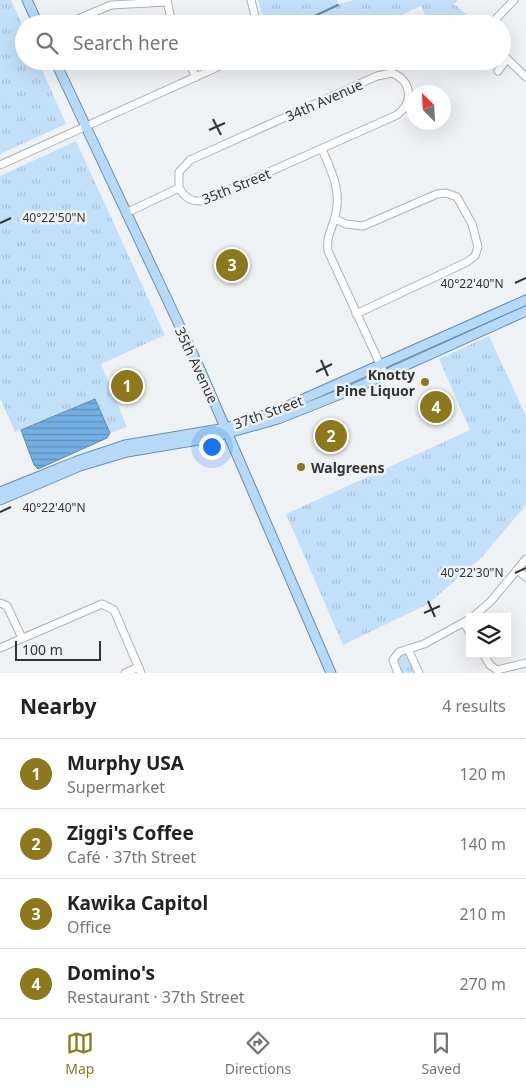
<!DOCTYPE html>
<html lang="en">
<head>
<meta charset="utf-8">
<style>
	body { margin:0; font-family:"Noto Sans",sans-serif; background:#f2f2f2; color:#222 }
	.controls { position:absolute; right:15px; bottom:15px; display:grid; overflow:hidden; border-radius:0px; box-shadow:0 5px 20px #0002 }
	.controls button { width:45px; height:45px; display:grid; place-items:center; padding:0; border:0; border-bottom:1px solid #e0e0e0; background:#fff; color:#222; font:25px sans-serif }
	.compass { position:absolute; left:406px; top:85px; width:45px; height:45px; border-radius:50%; background:#fff; box-shadow:0 5px 20px #0002; rotate:336deg }
	.scale { position:absolute; left:15px; bottom:12px; width:86px; box-sizing:border-box; padding-left:5px; border:2px solid #333435; border-top:0; font-size:14px; line-height:18px; white-space:nowrap; color:#333435; -webkit-text-stroke:4px #eff2f5; paint-order:stroke }
	.you { position:absolute; left:211px; top:446px; width:18px; height:18px; margin:-12px; border:4px solid #fff; border-radius:50%; background:#1a73e8; box-shadow:0 0 0 8px #1a73e833 }
	.badge { display:grid; place-items:center; width:32px; height:32px; border-radius:50%; background:#8d781d; color:#fff; font-size:16px; font-weight:700 }
	.pin { position:absolute; translate:-50% -50%; border:2px solid #fff; box-shadow:0 1px 5px #0006 }
	.list { margin:0; padding:0; list-style:none }
	h2 { display:flex; justify-content:space-between; align-items:center; height:65px; margin:0; padding:0 20px; font-size:21px }
	h2 small { font-size:16px; font-weight:400; color:#767676 }
	.list li { display:grid; grid-template-columns:32px 1fr auto; gap:15px; align-items:center; box-sizing:border-box; height:70px; padding:0 20px; border-top:1px solid #e0e0e0 }
	.list b { display:block; font-size:19px; white-space:nowrap }
	.list p { margin:0; font-size:16px; white-space:nowrap; color:#767676 }
	.list em { font-size:16px; font-style:normal; color:#767676 }
	.icon { flex:none; width:28px; height:28px; fill:none; stroke:currentColor; stroke-width:2; stroke-linecap:round; stroke-linejoin:round }
	.map { position:relative; flex:none; width:526px; height:673px; overflow:hidden }
	.search { position:absolute; background:#fff; box-shadow:0 5px 20px #0002; left:15px; right:15px; top:15px; height:55px; display:flex; align-items:center; gap:12px; box-sizing:border-box; padding:0 18px; border-radius:28px; color:#767676; font-size:19px }
	.sheet { height:345px; background:#fff }
	nav { display:flex; justify-content:space-around; align-items:center; box-sizing:border-box; height:70px; border-top:1px solid #e0e0e0; background:#fff; font-size:14px; color:#767676 }
	nav a { display:grid; justify-items:center; gap:2px }
	nav .on { color:#8d781d }
	.map>svg:first-child { display:block }
	.grass { fill:url(#grass-tufts) }
	.water { fill:url(#water-rules); stroke:#608aaf }
	.lines { fill:none; stroke-linecap:round; stroke-linejoin:round }
	.stream { stroke:#608aaf; stroke-width:2 }
	.minor-casing { stroke:#aeb1b4; stroke-width:9 }
	.major-casing { stroke:#698eaf; stroke-width:11 }
	.minor { stroke:#fff; stroke-width:7 }
	.major { stroke:#b6d9f7; stroke-width:9 }
	.ticks { fill:none; stroke:#333435; stroke-width:2 }
	.poi-dot { fill:#8d781d; stroke:#eff2f5; stroke-width:2 }
	.labels { text-anchor:middle; dominant-baseline:central; stroke-width:5; stroke-linejoin:round; paint-order:stroke }
	.street-label { font-size:14px; fill:#333435; stroke:#eff2f5 }
	.poi-label { font-size:14px; font-weight:bold; fill:#333435; stroke:#eff2f5; text-anchor:end }
	.ticks-label { font-size:12px; text-anchor:middle; fill:#333435; stroke:#eff2f5; stroke-width:5; stroke-linejoin:round; paint-order:stroke }
</style>
</head>
<body>
<div class="map">
<svg width="526" height="673" viewBox="0 0 526 673">
	<defs>
		<pattern id="grass-tufts" width="24" height="20" patternUnits="userSpaceOnUse" patternTransform="scale(1.25)"><rect width="24" height="20" fill="#c3e0fa"/><path d="M3 7l-1-3M5 7V3M7 7l1-3M15 17l-1-3M17 17v-4M19 17l1-3" fill="none" stroke="#a8c1d7"/></pattern>
		<pattern id="water-rules" width="6" height="5" patternUnits="userSpaceOnUse" patternTransform="scale(1.25)"><rect width="6" height="5" fill="#73afe3"/><path d="M0 2.5h6" fill="none" stroke="#5f8fb9"/></pattern>
	</defs>
	<rect width="100%" height="100%" fill="#eff2f5"/>
	<g class="grass">
		<path d="M0 0H11L24 29V61H38L66 124 0 154Z"/>
		<path d="M258 0H337L338 4 355 0H458L454 4 478 24H429L421 6 382 24H265Z"/>
		<path d="M76 141 165 335 101 364 127 427 110 433 95 399 15 432 0 398V176Z"/>
		<path d="M489 336 526 416V505L482 557 428 604 343 645 286 514 470 430 439 359Z"/>
		<path d="M403 653 408 656 416 673H402L397 657Z"/>
	</g>
	<path class="water" d="M95 399 110 433 107 438 38 469 34 465 21 430Z"/>
	<g class="lines">
		<path class="stream" d="M297 24 338 5"/>
		<g class="minor-casing">
			<g id="minor">
				<path d="M167 0 172 24"/>
				<path d="M251 0 257 24"/>
				<path d="M78 19 111 5 167 2"/>
				<path d="M491 24 514 0"/>
				<path d="M502 54 526 77"/>
				<path d="M188 61 196 77"/>
				<path d="M498 71 507 59"/>
				<path d="M392 73C412 81 414 102 397 115L206 200C193 203 186 199 179 188V172L190 160 377 76Z"/>
				<path d="M322 149C332 173 342 191 335 217 332 229 326 237 328 251L385 375"/>
				<path d="M0 165 231 61"/>
				<path d="M126 213 179 188"/>
				<path d="M335 219 346 224 363 226 437 194 446 193 457 197 472 224 478 247 475 256 467 262 356 314"/>
				<path d="M517 570 526 577"/>
				<path d="M0 603 7 606 22 638"/>
				<path d="M473 617 491 601 526 559"/>
				<path d="M464 623 470 633"/>
				<path d="M0 648 102 604 114 610 141 673"/>
				<path d="M408 649 419 673"/>
				<path d="M483 654 490 665 497 670 526 663"/>
				<path d="M125 673 139 667"/>
				<path d="M398 673 393 660 399 652 424 644 470 619"/>
			</g>
		</g>
		<g class="major-casing">
			<g id="major">
				<path d="M27 0 38 24"/>
				<path d="M55 61 199 367 331 673"/>
				<path d="M0 492 77 461 125 445 226 428 274 412 526 300"/>
				<path d="M0 500 80 466 127 452 210 438 278 419 351 390 526 311"/>
			</g>
		</g>
		<use href="#minor" class="minor"/>
		<use href="#major" class="major"/>
	</g>
	<path class="ticks" d="M213 119 221 135M209 130 225 123M0 223 11 218M515 283 526 278M321 360 328 376M316 372 332 364M0 512 11 507M515 573 526 568M428 601 435 617M424 613 440 606"/>
	<g class="poi-dot">
		<circle cx="425" cy="382" r="5"/>
		<circle cx="301" cy="467" r="5"/>
	</g>
	<g class="labels">
		<g class="street-label">
			<text transform="translate(324 100) rotate(-24)">34th Avenue</text>
			<text transform="translate(236 186) rotate(-22)">35th Street</text>
			<text transform="translate(197 365) rotate(65)">35th Avenue</text>
			<text transform="translate(268 412) rotate(-20)">37th Street</text>
		</g>
		<g class="poi-label">
			<text x="415" y="374">Knotty<tspan x="415" dy="16">Pine Liquor</tspan></text>
			<text x="311" y="467" text-anchor="start">Walgreens</text>
		</g>
	</g>
	<g class="ticks-label">
		<text x="54" y="222">40°22'50"N</text>
		<text x="472" y="288">40°22'40"N</text>
		<text x="54" y="512">40°22'40"N</text>
		<text x="472" y="577">40°22'30"N</text>
	</g>
</svg>
<div class="controls">
<button><svg class="icon" aria-label="layers" viewBox="0 0 24 24"><path d="M12 4l9 5-9 5-9-5zM3 14l9 5 9-5"/></svg></button>
</div>
<svg class="compass" viewBox="-18 -18 36 36"><path d="M0-13l5 13h-10z" fill="#e53935"/><path d="M0 13l5-13h-10z" fill="#767676"/></svg>
<div class="scale">100 m</div>
<div class="you"></div>
<div class="pin badge" style="left:127px;top:386px">1</div>
<div class="pin badge" style="left:331px;top:436px">2</div>
<div class="pin badge" style="left:232px;top:265px">3</div>
<div class="pin badge" style="left:436px;top:407px">4</div>
<div class="search"><svg class="icon" aria-label="search" viewBox="0 0 24 24"><circle cx="10" cy="10" r="6"/><path d="M15 15l6 6"/></svg>Search here</div>
</div>
<section class="sheet">
<h2>Nearby<small>4 results</small></h2>
<ul class="list">
<li><span class="badge">1</span><div><b>Murphy USA</b><p>Supermarket</p></div><em>120 m</em></li>
<li><span class="badge">2</span><div><b>Ziggi's Coffee</b><p>Café · 37th Street</p></div><em>140 m</em></li>
<li><span class="badge">3</span><div><b>Kawika Capitol</b><p>Office</p></div><em>210 m</em></li>
<li><span class="badge">4</span><div><b>Domino's</b><p>Restaurant · 37th Street</p></div><em>270 m</em></li>
</ul>
</section>
<nav>
<a class="on"><svg class="icon" aria-label="map" viewBox="0 0 24 24"><path d="M3 6l6-2 6 2 6-2v14l-6 2-6-2-6 2zM9 4v14M15 6v14"/></svg>Map</a>
<a><svg class="icon" aria-label="directions" viewBox="0 0 24 24"><path d="M12 3l9 9-9 9-9-9zM9 14v-3h6M13 9l2 2-2 2"/></svg>Directions</a>
<a><svg class="icon" aria-label="saved" viewBox="0 0 24 24"><path d="M7 4h10v16l-5-4-5 4z"/></svg>Saved</a>
</nav>
</body>
</html>
